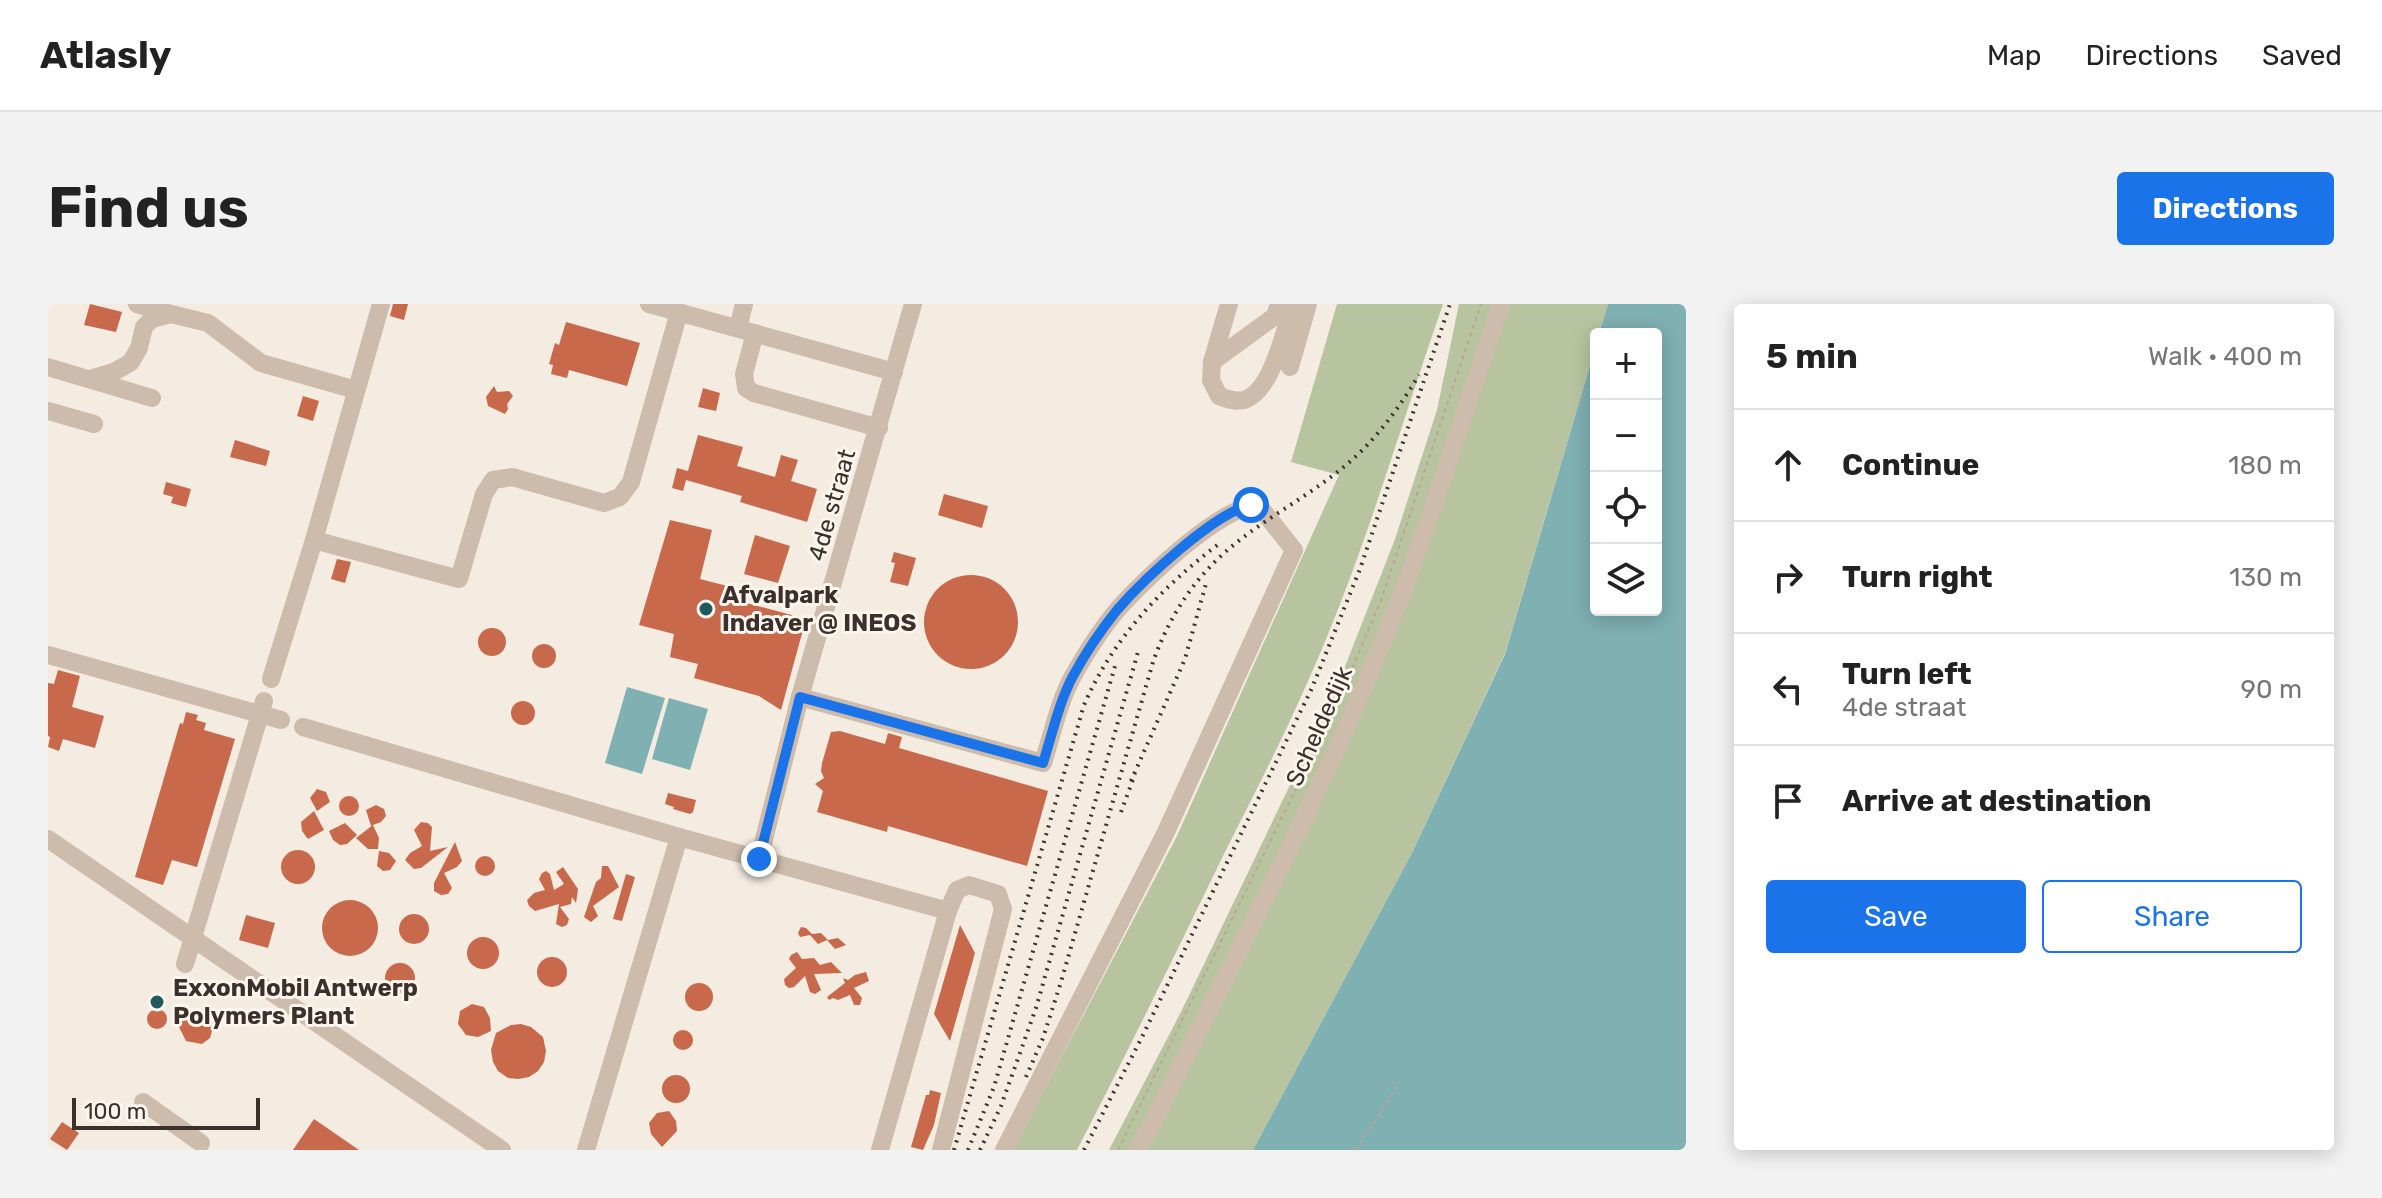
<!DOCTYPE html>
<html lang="en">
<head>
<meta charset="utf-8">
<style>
	body { margin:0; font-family:Rubik,sans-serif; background:#f2f2f2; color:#222 }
	.controls { position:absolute; right:24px; top:24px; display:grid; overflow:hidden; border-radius:8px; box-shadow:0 4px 20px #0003 }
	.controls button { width:72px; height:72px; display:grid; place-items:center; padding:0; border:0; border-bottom:2px solid #e0e0e0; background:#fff; color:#222; font:40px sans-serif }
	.scale { position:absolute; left:24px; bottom:20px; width:188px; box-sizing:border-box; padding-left:8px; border:4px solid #3b302b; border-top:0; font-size:22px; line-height:28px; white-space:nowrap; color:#3b302b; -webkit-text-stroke:6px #fbf5ee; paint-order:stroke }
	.stop { position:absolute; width:24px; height:24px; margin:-18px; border:6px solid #1a73e8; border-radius:50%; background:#fff }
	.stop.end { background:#1a73e8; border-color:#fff; box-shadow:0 2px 8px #0008 }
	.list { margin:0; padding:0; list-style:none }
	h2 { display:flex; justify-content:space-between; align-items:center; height:104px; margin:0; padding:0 32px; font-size:34px }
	h2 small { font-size:26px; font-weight:400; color:#767676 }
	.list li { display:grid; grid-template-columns:52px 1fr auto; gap:24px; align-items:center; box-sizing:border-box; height:112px; padding:0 32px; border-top:2px solid #e0e0e0 }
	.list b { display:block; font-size:30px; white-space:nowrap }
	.list p { margin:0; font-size:26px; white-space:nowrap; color:#767676 }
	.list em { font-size:26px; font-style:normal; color:#767676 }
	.actions { display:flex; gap:16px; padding:24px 32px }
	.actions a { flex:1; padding:18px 0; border:2px solid #1a73e8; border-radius:8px; text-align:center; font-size:28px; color:#1a73e8 }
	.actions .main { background:#1a73e8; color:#fff }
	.icon { flex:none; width:44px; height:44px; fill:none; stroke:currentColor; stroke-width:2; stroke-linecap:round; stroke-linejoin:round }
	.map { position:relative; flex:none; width:1638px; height:846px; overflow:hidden; border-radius:8px }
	header { display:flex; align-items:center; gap:48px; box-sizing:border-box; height:112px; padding:0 40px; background:#fff; border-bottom:2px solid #e0e0e0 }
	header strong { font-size:38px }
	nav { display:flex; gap:44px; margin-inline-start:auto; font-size:28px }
	.intro { display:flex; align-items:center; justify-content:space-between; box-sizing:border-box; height:192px; padding:0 48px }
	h1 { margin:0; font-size:56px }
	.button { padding:20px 36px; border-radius:8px; background:#1a73e8; color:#fff; font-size:28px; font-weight:700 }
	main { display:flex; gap:48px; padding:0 48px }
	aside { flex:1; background:#fff; border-radius:8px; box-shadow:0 4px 20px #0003 }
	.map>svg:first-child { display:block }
	.green { fill:#b8c4a0 }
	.water { fill:#7fb0b2 }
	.building { fill:#c8694b }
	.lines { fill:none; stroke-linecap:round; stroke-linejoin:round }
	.path { stroke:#b9a596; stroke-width:2; stroke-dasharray:4 4; stroke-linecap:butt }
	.minor { stroke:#cdbbac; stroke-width:18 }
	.rail { stroke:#3b302b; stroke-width:4; stroke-dasharray:2 6; stroke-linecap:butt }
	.route { stroke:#1a73e8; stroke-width:10 }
	.poi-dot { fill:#1f5a5e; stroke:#fbf5ee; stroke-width:3 }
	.labels { text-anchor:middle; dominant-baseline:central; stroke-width:6; stroke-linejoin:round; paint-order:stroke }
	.street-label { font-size:24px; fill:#3b302b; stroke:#fbf5ee }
	.poi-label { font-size:24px; font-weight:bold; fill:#3b302b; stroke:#fbf5ee; text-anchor:start }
</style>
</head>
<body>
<header>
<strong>Atlasly</strong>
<nav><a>Map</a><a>Directions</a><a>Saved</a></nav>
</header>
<div class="intro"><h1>Find us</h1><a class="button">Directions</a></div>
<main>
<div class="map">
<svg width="1638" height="846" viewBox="0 0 1638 846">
	<rect width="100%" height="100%" fill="#f4ebe1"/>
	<g class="green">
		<path d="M1289 0H1395C1351 126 1315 255 1260 377 1234 437 1204 494 1175 552 1127 651 1079 749 1029 846H965L1129 532 1291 171 1243 158Z"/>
		<path d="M1411 0H1560L1551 30H1548V41L1457 349 1365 547 1205 846H1061L1133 708 1289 383 1347 235 1389 106Z"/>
	</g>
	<g class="water">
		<path d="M1560 0H1638V846H1205L1365 547 1457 350 1548 41V306H1608V30H1551Z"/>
		<path d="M579 383 617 394 594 470 557 459Z"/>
		<path d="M621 394 660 405 642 466 604 455Z"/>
	</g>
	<g class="building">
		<path d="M42 0 74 8 68 28 36 21Z"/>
		<path d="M345 0H360L356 16 342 12Z"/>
		<path d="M518 18 592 39 579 82 521 66 519 74 503 70 505 61 501 60 507 39 511 41Z"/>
		<path d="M446 82 449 88 461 87 465 92 459 100 460 105 457 110 440 102 438 93Z"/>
		<path d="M655 84 672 89 668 107 650 103Z"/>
		<path d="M255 92 271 97 265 117 249 112Z"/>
		<path d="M650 131 695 143 689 162 727 173 733 151 750 156 743 177 769 185 759 218 692 198 694 192 638 176 635 187 624 184 629 164 640 167Z"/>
		<path d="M187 136 222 147 218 162 182 153Z"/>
		<path d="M118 178 143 185 138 203 123 199 125 193 115 190Z"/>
		<path d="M896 190 940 202 934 224 890 211Z"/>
		<path d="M622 216 664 226 652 275 687 284 684 295 758 315 733 406 711 392 646 374 650 360 622 353 626 330 591 321Z"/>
		<path d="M707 231 742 242 730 279 696 270Z"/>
		<path d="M846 248 868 254 860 282 842 278 847 259 843 258Z"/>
		<path d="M289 255 303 258 297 279 283 275Z"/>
		<circle cx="923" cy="318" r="47"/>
		<circle cx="444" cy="338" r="14"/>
		<circle cx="496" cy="352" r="12"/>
		<path d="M10 366 32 372 24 403 56 412 47 444 15 435 11 447 0 443 2 433 0 432V379L6 380Z"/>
		<circle cx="475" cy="409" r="12"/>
		<path d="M138 408 150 411 148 416 158 419 156 426 187 435 149 563 124 556 115 581 87 573 132 419 135 420Z"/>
		<path d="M792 427 837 440 840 429 854 433 851 444 1000 487 979 562 840 522 839 528 769 508 775 487 767 480 776 474 773 467 774 459 783 428Z"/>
		<path d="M269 485 278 488 282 498 269 507 262 494Z"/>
		<path d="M620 489 648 496 645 508 642 510 625 505 626 503 617 500Z"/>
		<circle cx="301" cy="502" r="10"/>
		<path d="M328 501 336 505 338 512 333 518 325 521 331 534 330 545H320L308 534 325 521 323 522 318 506Z"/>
		<path d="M266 507 276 526 260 535 254 527 253 518Z"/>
		<path d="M373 518 380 519 384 523 382 547 400 543 373 564 366 565 357 556 362 549 374 542 366 526Z"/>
		<path d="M297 519 309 531 299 540 292 541 285 536 281 527Z"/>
		<path d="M407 538 414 557 409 563 396 569 404 584 400 590 393 591 386 587V579Z"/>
		<circle cx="250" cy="563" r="17"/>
		<path d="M331 547 341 549 348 557 342 566 335 567 329 562Z"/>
		<circle cx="437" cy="562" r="10"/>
		<path d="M554 562H560L571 583 545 602 550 612 543 618 536 613 548 578 553 574Z"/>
		<path d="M515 563 530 585 528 599 524 593 523 600 512 603 521 615 519 621 514 623 508 620 511 600 487 607 481 602 479 596 486 589 497 586 491 575 494 569 498 567 502 570 506 586 516 580 508 568Z"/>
		<path d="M578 570 587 573 574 617 565 615Z"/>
		<circle cx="302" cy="624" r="28"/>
		<circle cx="366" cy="625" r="15"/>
		<path d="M198 611 227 619 220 644 191 636Z"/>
		<path d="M912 621 927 649 902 737 886 710Z"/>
		<path d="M753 623 758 624 764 630 773 629 780 636 790 634 798 641 787 645 779 636 770 640 762 631 752 633 750 629Z"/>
		<circle cx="435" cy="649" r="16"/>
		<path d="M749 648 754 655 766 654 772 661 783 658 794 669 766 670 773 686 767 690 762 688 757 672 746 683 741 684 737 681 736 675 748 664 741 655 743 651Z"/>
		<circle cx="504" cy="668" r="15"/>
		<circle cx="352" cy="674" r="15"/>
		<path d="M818 668 821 677 806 684 814 694 812 701H806L802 691 790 696 785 694 781 696 779 693 797 679 795 674 800 676 807 671Z"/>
		<circle cx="651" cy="693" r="14"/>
		<path d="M424 700 436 703 442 714 443 727 430 733 418 731 410 720 412 707Z"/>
		<circle cx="109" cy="715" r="10"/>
		<path d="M145 706 158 708 166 720 162 734 154 740 138 737 129 719Z"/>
		<path d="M473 720 483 723 495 733 498 747 496 758 490 767 481 773 470 775 460 774 450 767 445 758 443 746 448 729 463 721Z"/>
		<circle cx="635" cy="736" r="10"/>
		<circle cx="628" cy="785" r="14"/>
		<path d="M882 786 893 789 886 821 875 846 863 843 878 791H881Z"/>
		<path d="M621 807 628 817 629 827 614 843 603 830 601 819 609 809Z"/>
		<path d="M266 815 311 846H245Z"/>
		<path d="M14 818 31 829 19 846 2 835Z"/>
	</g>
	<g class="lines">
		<g class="path">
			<path d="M1070 846 1285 410 1333 296 1433 0"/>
			<path d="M1308 846 1352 777"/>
		</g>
		<g class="minor">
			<path d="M89 0 120 9"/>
			<path d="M601 0 846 68"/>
			<path d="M1181 0 1164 58 1163 76 1171 92C1179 95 1187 98 1196 96 1224 88 1237 25 1245 0"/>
			<path d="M690 24 696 0"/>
			<path d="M707 29 696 70 698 84 706 89 831 124"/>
			<path d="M1164 58 1227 12 1231 0"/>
			<path d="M0 63 104 94"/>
			<path d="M1242 63 1260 0"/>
			<path d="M42 75 66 68 83 58 91 44 96 23 104 15 123 10 160 19 213 59 308 86"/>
			<path d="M0 107 46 120"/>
			<path d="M266 236 411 275 436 190 445 176 464 173 556 199 572 193 583 178 631 8"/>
			<path d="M0 351 233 416"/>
			<path d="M223 375 266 236 333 0"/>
			<path d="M752 393 995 459C1004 431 1011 397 1025 372 1038 349 1053 325 1070 305 1093 279 1177 197 1211 202L1246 246 1118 528 956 846"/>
			<path d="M255 423 631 533 538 846"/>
			<path d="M631 533 900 607 832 846"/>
			<path d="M0 535 454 846"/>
			<path d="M711 555 752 393 865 0"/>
			<path d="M137 660 216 397"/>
			<path d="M95 798 153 839"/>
			<path d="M893 846 955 605 950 590 921 581 909 586 900 607"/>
			<path d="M1089 846 1108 813C1186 654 1271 496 1337 332 1381 224 1415 111 1453 0"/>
		</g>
		<g class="rail">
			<path d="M1083 477 1137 355 1159 276"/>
			<path d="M1073 508 1087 470"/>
			<path d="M978 773 995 734 1013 678 1105 358C1119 318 1142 280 1174 251 1211 217 1259 194 1298 161 1327 137 1351 104 1371 71"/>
			<path d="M906 846 1036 401C1065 334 1114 283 1172 239"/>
			<path d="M920 846 946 783 1067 362"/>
			<path d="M932 846 953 802 988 704 1090 348"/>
			<path d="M1036 846 1095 731 1264 384 1312 265 1402 0"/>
		</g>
	</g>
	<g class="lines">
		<path class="route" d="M711 555 752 393 995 459C1004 431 1011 398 1025 372 1037 350 1053 326 1069 306 1094 277 1167 208 1203 201"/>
	</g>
	<g class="poi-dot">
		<circle cx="658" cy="305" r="8"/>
		<circle cx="109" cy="698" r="8"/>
	</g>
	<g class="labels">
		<g class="street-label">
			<text transform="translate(784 201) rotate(-74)">4de straat</text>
			<text transform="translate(1271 422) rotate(-66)">Scheldedijk</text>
		</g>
		<g class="poi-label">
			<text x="674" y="291">Afvalpark<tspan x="674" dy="28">Indaver @ INEOS</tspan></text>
			<text x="125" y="684">ExxonMobil Antwerp<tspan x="125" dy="28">Polymers Plant</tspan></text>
		</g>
	</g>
</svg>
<div class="controls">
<button>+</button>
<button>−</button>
<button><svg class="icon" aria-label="locate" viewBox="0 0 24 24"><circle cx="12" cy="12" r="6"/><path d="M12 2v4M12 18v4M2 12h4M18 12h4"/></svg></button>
<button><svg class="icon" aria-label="layers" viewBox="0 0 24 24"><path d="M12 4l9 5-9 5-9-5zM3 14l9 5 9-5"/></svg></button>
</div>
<div class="scale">100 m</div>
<div class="stop" style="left:1203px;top:201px"></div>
<div class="stop end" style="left:711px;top:555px"></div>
</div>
<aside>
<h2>5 min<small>Walk · 400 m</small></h2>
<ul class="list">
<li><svg class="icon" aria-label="ahead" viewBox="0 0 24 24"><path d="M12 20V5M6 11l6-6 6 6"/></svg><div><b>Continue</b></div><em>180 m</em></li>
<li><svg class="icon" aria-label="right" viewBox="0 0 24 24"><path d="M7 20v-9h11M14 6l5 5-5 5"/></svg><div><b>Turn right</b></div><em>130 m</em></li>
<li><svg class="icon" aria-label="left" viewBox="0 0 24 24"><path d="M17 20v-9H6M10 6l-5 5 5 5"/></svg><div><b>Turn left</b><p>4de straat</p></div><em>90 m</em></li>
<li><svg class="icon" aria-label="arrive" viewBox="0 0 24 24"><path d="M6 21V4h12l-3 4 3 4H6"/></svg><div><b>Arrive at destination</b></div></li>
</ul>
<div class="actions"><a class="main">Save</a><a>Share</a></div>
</aside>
</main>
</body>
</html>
